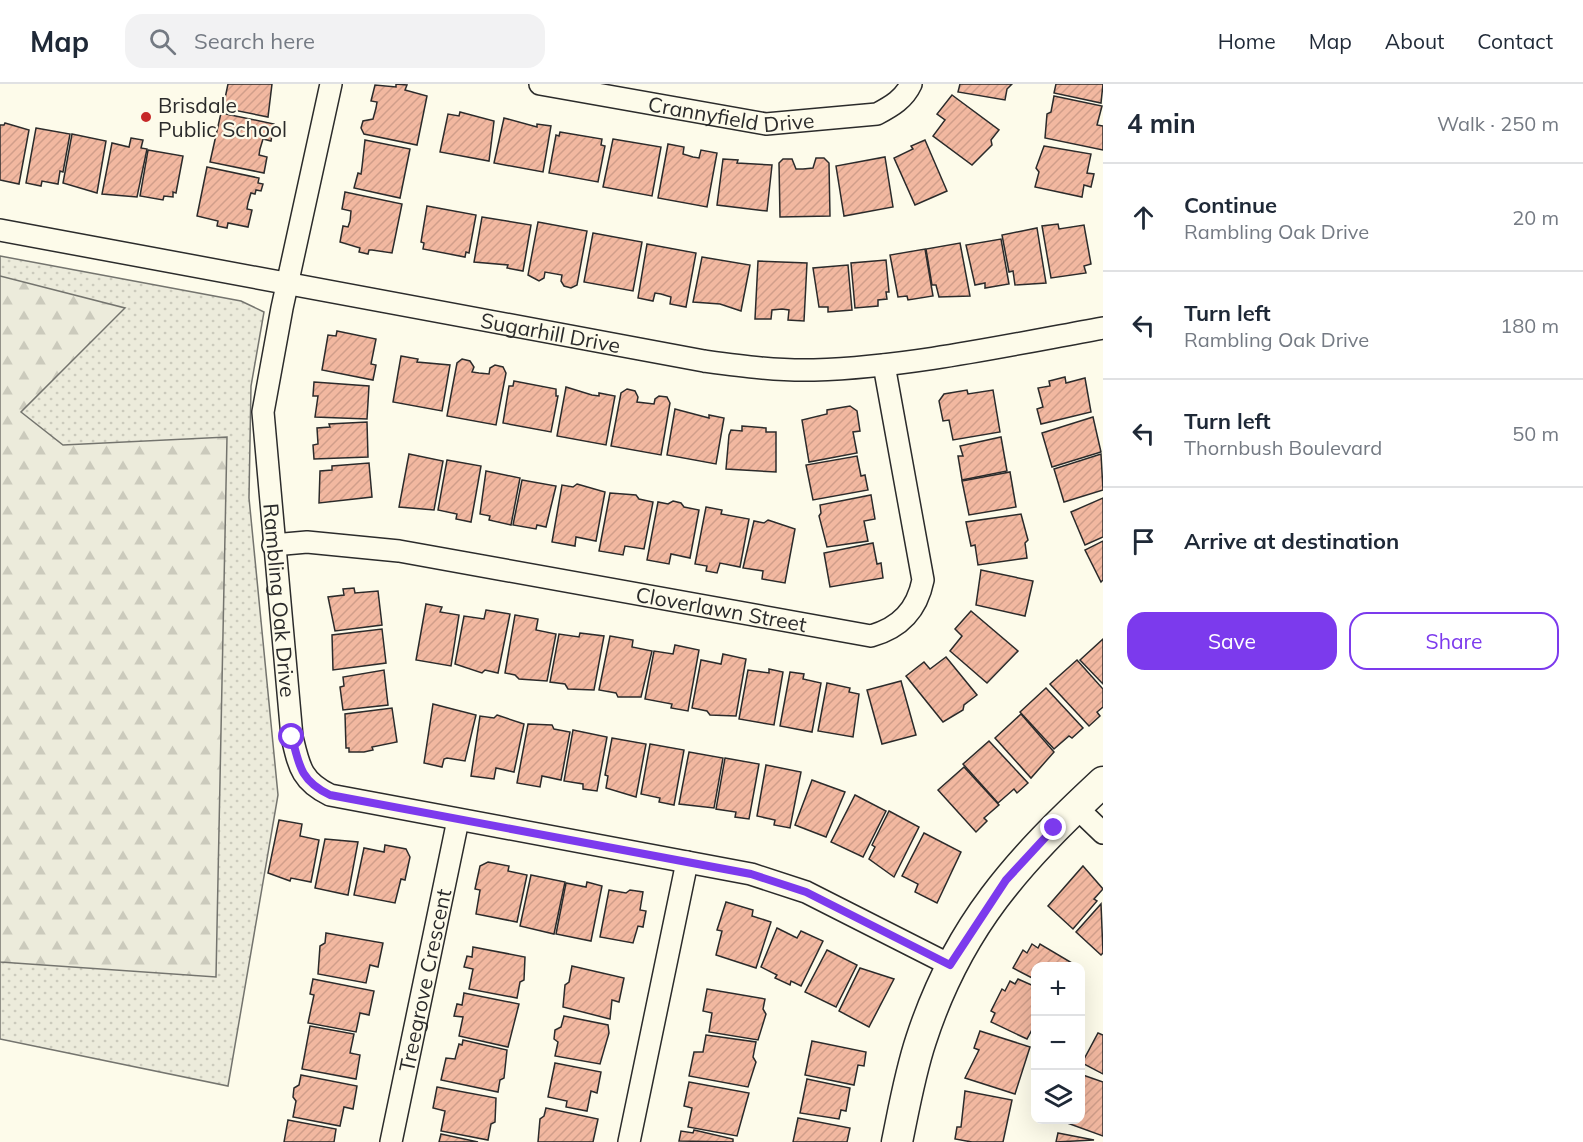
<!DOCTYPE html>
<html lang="en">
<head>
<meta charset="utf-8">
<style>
	body { margin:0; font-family:Mulish,sans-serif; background:#f2f2f3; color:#1f2937 }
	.controls { position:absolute; right:18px; bottom:18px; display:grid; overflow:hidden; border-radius:12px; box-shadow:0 6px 24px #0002 }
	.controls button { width:54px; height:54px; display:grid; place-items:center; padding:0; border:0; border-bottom:2px solid #e0e1e3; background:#fff; color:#1f2937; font:30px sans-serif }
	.stop { position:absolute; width:18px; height:18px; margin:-14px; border:4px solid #7c3aed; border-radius:50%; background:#fff }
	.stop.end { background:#7c3aed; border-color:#fff; box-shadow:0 2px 6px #0008 }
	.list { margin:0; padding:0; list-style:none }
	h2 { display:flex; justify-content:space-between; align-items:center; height:78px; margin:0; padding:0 24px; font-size:26px }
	h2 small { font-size:20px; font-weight:400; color:#747a83 }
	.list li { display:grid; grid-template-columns:39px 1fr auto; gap:18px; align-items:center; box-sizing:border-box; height:108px; padding:0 24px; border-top:2px solid #e0e1e3 }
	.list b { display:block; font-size:22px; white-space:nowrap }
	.list p { margin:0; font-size:20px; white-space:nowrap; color:#747a83 }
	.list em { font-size:20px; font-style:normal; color:#747a83 }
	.actions { display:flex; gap:12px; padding:18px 24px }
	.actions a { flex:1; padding:14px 0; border:2px solid #7c3aed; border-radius:18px; text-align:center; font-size:21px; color:#7c3aed }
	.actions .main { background:#7c3aed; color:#fff }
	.icon { flex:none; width:33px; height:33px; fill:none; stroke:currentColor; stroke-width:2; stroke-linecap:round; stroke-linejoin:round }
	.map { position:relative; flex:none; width:1103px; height:1058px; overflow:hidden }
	header { display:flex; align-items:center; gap:36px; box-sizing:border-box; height:84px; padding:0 30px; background:#fff; border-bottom:2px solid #e0e1e3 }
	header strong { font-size:28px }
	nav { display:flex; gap:33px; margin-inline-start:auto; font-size:21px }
	.search { width:420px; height:54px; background:#f2f2f3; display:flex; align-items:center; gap:15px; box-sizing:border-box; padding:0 21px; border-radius:18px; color:#747a83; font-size:22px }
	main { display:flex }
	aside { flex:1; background:#fff }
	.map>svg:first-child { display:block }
	.grass { fill:url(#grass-dots); stroke:#74746e; stroke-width:1.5 }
	.forest { fill:url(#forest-firs); stroke:#74746e; stroke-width:1.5 }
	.building { fill:url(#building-hatch); stroke:#2b2b2b; stroke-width:1.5 }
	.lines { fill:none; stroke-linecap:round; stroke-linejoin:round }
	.street-casing { stroke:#2b2b2b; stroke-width:24 }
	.secondary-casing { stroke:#2b2b2b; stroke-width:33 }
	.street { stroke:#fdfbea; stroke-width:21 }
	.secondary { stroke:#fdfbea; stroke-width:30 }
	.route { stroke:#7c3aed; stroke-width:8 }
	.poi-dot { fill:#c62828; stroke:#fdfbea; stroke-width:2 }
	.labels { text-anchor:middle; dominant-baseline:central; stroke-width:4.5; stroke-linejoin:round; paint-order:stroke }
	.poi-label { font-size:21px; fill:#2b2b2b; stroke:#fdfbea; text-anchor:start }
	.street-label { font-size:21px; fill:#2b2b2b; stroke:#fdfbea }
</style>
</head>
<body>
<header>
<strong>Map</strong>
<div class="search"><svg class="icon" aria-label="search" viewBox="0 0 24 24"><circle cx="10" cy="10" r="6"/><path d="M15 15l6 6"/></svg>Search here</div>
<nav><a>Home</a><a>Map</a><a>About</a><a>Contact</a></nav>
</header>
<main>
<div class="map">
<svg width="1103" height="1058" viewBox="0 0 1103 1058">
	<defs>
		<pattern id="grass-dots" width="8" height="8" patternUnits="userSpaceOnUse" patternTransform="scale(1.5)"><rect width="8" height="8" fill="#ecebdb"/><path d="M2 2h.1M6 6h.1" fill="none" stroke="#cbcabc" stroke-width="1.8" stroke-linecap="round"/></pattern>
		<pattern id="forest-firs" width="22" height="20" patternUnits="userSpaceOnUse" patternTransform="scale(1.5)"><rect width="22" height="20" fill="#ecebdb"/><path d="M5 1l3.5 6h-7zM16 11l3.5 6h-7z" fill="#cbcabc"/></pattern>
		<pattern id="building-hatch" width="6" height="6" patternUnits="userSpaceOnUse" patternTransform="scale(1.5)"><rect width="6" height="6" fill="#f2b8a0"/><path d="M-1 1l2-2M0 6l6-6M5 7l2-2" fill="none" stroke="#d09e8a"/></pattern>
	</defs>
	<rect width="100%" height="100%" fill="#fdfbea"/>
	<path class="grass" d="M0 172 241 217 264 228 251 302 249 414 278 711 228 1002 0 955Z"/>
	<path class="forest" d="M0 192 125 224 21 328 63 361 227 353 216 893 0 878Z"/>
	<g class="building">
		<path d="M228 0H272L268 33 223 24Z"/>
		<path d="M396 0 407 1 405 6 427 12 417 61 364 50 361 44 363 37 373 35 376 24 377 18 371 17 375 1 396 3Z"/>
		<path d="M960 0H1012L1007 5 1005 16 958 8Z"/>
		<path d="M1056 0H1103L1101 19 1054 9Z"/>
		<path d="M952 11 999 46 991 56 992 61 972 81 933 52 945 36 937 30Z"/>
		<path d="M1054 12 1102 22 1097 41 1103 42V66L1045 54 1047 30 1051 28Z"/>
		<path d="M460 28 494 37 489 77 440 68 448 30 459 32Z"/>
		<path d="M221 29 274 40 271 57 263 55 260 65 259 71 267 73 264 89 210 78Z"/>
		<path d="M504 34 537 43V40L551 42 543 88 494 79Z"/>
		<path d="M5 39 29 46 19 100 0 96V41H4Z"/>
		<path d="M36 44 70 50 63 88 60 87 58 100 42 97 41 102 26 99Z"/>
		<path d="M560 48 602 55 601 61 605 62 598 98 549 89 556 51 559 52Z"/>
		<path d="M72 50 106 57 97 109 63 99Z"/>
		<path d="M131 54 143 56 141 64 147 65 137 113 102 110 112 59 129 63Z"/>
		<path d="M613 55 661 63 652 112 603 103Z"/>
		<path d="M365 56 410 65 400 114 354 104 358 89 361 90 362 83Z"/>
		<path d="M925 56 947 107 915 121 894 74 913 65 911 62Z"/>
		<path d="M668 60 684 63 683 70 693 73 699 74 701 66 717 69 707 123 658 114Z"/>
		<path d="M1044 62 1091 70 1087 89 1094 90 1091 103 1084 101 1082 113 1035 103 1039 88 1036 84Z"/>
		<path d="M148 66 183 72 176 109 173 108V113L164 112 163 116 140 112Z"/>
		<path d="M885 73 893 123 844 132 836 82Z"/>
		<path d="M816 74H824L829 79 830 132 780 133 779 79 783 75H792L796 85H803L813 84Z"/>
		<path d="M723 75 738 76 737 79 772 81 767 127 717 121Z"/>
		<path d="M207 83 259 94 258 99 263 100 261 107 256 106 255 110 251 109 248 119 247 125 252 126 248 143 228 139 227 144 217 142 218 137 197 132Z"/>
		<path d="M345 108 402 120 392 169 372 166H369L368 170 359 168 360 164 340 158 343 142 348 143 350 137 351 127 342 125Z"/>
		<path d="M427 122 476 131 469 169 466 168 465 173 423 165 424 159 421 158Z"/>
		<path d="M482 133 531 141 523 187 507 184 508 181 474 178Z"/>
		<path d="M538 138 587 147 577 201 571 204 564 202 561 197 562 191 545 188 544 194 539 197 528 191Z"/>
		<path d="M1058 140 1059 145 1084 141 1091 180 1084 182 1086 189 1051 194 1042 142Z"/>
		<path d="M1037 144 1046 199 1015 201 1013 187 1009 188 1002 151Z"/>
		<path d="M593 149 642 158 633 207 584 198Z"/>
		<path d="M1001 155 1009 200 985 204V199L975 201 966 161Z"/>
		<path d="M960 159 970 212 939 213 936 201H932L926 165Z"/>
		<path d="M647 160 696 169 686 223 670 220 671 213 661 210 655 209 653 217 638 214Z"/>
		<path d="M925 165 933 212 908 216 907 212 898 213 890 171Z"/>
		<path d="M702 173 750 181 741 227 720 220 693 218Z"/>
		<path d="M886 176 889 208H886L887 215 878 216V222L855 224 851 179Z"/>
		<path d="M758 177 807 179 804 237 788 236 789 226 782 225 772 226 771 235H755Z"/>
		<path d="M848 181 852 226 828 228V223H819L813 184Z"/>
		<path d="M337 247 376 255 371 280 376 281 373 296 322 286 328 251 336 252Z"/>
		<path d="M401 272 418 275 417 278 450 281 442 327 393 318Z"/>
		<path d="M462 275 470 277 474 283 472 288 479 289 489 290 490 284 495 281 503 283 506 289 496 341 447 332 457 279Z"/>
		<path d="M1065 293 1066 299 1085 294 1091 328 1041 340 1037 325 1043 323 1038 304 1050 302 1049 297Z"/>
		<path d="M514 297 556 305V312H558L551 348 503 339 509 302H513Z"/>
		<path d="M314 298 369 302 367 335 315 333 318 312H313Z"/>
		<path d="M566 303 592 311 599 312V309L615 312 606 361 557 352Z"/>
		<path d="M627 305 635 307 638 313 637 318 654 320 655 315 659 312 667 313 670 319 661 371 611 362 621 309Z"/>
		<path d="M967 306 968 310 993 306 1000 348 953 356 949 336 943 337 939 317 944 310Z"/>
		<path d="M850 322 857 327 860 347 853 348 857 369 809 378 802 336 827 330V326Z"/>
		<path d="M675 325 709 334V331L724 334 716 380 667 371Z"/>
		<path d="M1093 333 1101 368 1052 383 1042 349Z"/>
		<path d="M367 338 368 373 314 375 313 361 318 360 317 344 330 343 329 340Z"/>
		<path d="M742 342 766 344V348H776V388L726 385 729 351 731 346 742 347Z"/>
		<path d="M1001 353 1007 387 962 396 958 372H963L960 362Z"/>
		<path d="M409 370 443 377 434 426 399 423Z"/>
		<path d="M1101 370 1103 406 1064 418 1054 385Z"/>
		<path d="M857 372 861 392 865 391 868 406 813 416 806 381Z"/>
		<path d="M447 376 481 382 471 438 456 435 457 430 438 426Z"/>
		<path d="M369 379 372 413 319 419 320 387 332 386V382Z"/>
		<path d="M486 387 520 394 511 441 489 436 490 432 480 430Z"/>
		<path d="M1010 388 1016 423 969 431 962 397Z"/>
		<path d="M522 396 556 402 546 443 537 441 536 445 513 441Z"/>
		<path d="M577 400 605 408 596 457 576 453 575 462 552 458 562 401 573 403Z"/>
		<path d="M610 409 636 411 639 415 653 418 644 465 625 462 623 471 599 467Z"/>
		<path d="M871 411 875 435 864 437 868 457 827 463 819 432 821 429 820 421Z"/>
		<path d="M1103 414V453L1085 461 1071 428Z"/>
		<path d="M673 417 681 419 684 423 699 426 690 474 671 470 669 480 647 476 658 418 668 420Z"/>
		<path d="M706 423 722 426 721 430 749 435 740 483 720 479 717 489 706 487 707 482 695 480Z"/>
		<path d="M1021 430 1028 456 1025 459 1027 474 978 481 975 461 971 462 966 438Z"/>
		<path d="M768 436 795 445 785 499 762 495 763 487 743 484 754 437 764 439Z"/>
		<path d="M1103 457V496L1101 498 1085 466Z"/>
		<path d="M873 459 877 480 881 479 883 494 830 503 824 469Z"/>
		<path d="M981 486 1033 497 1025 532 976 521Z"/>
		<path d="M354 504 355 509 378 507 382 541 335 547 328 513 344 511 343 505Z"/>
		<path d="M426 520 442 523 440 528 459 531 451 582 416 576Z"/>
		<path d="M486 526 510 530 498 589 485 586 482 589 455 580 464 532 484 535Z"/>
		<path d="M971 527 1018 567 987 599 950 567 962 552 955 545Z"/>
		<path d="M515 531 538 535 536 546 556 550 547 597 519 595 515 591 505 589Z"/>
		<path d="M382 545 386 579 333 586 332 551Z"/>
		<path d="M580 549 604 552 594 606 568 605 565 600 550 598 559 550 579 553Z"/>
		<path d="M610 552 633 556 632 563 652 567 641 613H618L616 609 599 606Z"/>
		<path d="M1103 555V600L1080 576Z"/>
		<path d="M675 561 699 566 688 627 671 624 672 620 645 615 654 567 673 570Z"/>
		<path d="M723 570 746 575 736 632 710 631 707 627 692 624 701 576 721 580Z"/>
		<path d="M946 573 977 611 964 621 963 626 943 638 906 592 924 578 930 585Z"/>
		<path d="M1077 576 1103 605V623L1097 628 1100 632 1089 642 1050 600Z"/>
		<path d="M769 585 783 588 774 641 739 635 748 586 769 589Z"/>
		<path d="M384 586 388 621 343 626 340 603 344 602 343 593Z"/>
		<path d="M790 588 804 590 803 595 821 599 812 648 780 642Z"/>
		<path d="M901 597 916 651 882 660 867 606Z"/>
		<path d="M827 599 850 604 849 608 859 610 853 653 818 647Z"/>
		<path d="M1046 604 1083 644 1072 654 1069 652 1054 665 1020 628Z"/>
		<path d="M433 620 476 631 465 677 447 674 444 675 442 683 424 679Z"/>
		<path d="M392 624 397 658 372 663 373 666 364 668H349V664H346L345 630Z"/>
		<path d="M1021 630 1054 668 1031 694 995 654Z"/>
		<path d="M497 631 524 640 514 688 496 684 494 695 471 692 480 632 494 634Z"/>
		<path d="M528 640 552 641 554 645 570 648 561 696 542 692 540 703 517 699Z"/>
		<path d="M573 646 607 653 597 707 583 705V700L564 697Z"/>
		<path d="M612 654 646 660 636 713 606 704 608 692 605 691Z"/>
		<path d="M989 657 1028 699 1017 709 1014 705 998 719 963 680Z"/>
		<path d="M650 660 684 666 674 721 659 718 660 714 641 710Z"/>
		<path d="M689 668 723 674 714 724 679 720Z"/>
		<path d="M725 674 759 680 749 735 735 733 736 728 716 725Z"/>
		<path d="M766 681 801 688 790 744 774 741 775 736 757 732Z"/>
		<path d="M964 683 999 721 984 734 987 737 976 748 938 706Z"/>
		<path d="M812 696 845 708 826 753 795 741Z"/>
		<path d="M855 711 886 727 863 773 831 758Z"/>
		<path d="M889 727 919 743 894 793 869 775 875 763 872 761Z"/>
		<path d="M279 736 302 740 300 752 319 756 311 798 291 794 290 797 268 789Z"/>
		<path d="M924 749 961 768 937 819 915 808 918 800 902 792Z"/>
		<path d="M325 755 358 758 348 811 315 804Z"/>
		<path d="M385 761 406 765 410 773 405 796 401 795 395 819 354 811 364 764 384 768Z"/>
		<path d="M488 778 509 782 508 787 527 791 517 838 476 830 480 806 475 805 480 782Z"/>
		<path d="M1083 782 1103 805 1094 815 1097 817 1073 845 1048 822Z"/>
		<path d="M531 791 565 798 554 850 520 842Z"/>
		<path d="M587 798 602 802 591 857 556 850 566 799 586 803Z"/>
		<path d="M609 806 626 809 630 806 643 808 640 826 646 827 643 843 638 842 633 859 600 853Z"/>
		<path d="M726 818 753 826 752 832 771 838 756 884 716 871 722 847 717 846Z"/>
		<path d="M1101 820 1103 869 1101 871 1076 848Z"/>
		<path d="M777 844 797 854 801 847 823 857 801 902 791 897 790 901 775 894 777 891 761 883Z"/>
		<path d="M326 849 383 859 378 883 370 881 366 899 318 890 320 862 325 859Z"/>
		<path d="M1032 860 1038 864 1040 860 1072 879 1070 882H1036V896L1013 884 1023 866 1027 869Z"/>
		<path d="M473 863 525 873 524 896 520 898 517 914 469 905 473 885 464 883 467 872 472 873Z"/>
		<path d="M827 866 857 881 836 923 805 908Z"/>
		<path d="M572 882 624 894 619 918 612 916 610 935 563 923 565 901 569 898Z"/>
		<path d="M860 884 894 895 869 943 839 927Z"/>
		<path d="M313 895 374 907 369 931 360 929 356 948 308 939 314 911 310 910Z"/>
		<path d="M1018 895 1036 903V938L1027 955 991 938 995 929 991 927 1002 905 1005 907 1010 897 1015 900Z"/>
		<path d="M707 905 765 915 763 925 766 930 758 956 709 948 712 929 703 927Z"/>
		<path d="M464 909 519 920 508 963 459 952 463 933 454 932 457 920 462 921Z"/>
		<path d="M564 932 608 941 609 949 600 980 555 972 558 958 554 955 555 946 561 943Z"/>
		<path d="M310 942 354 950 350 969 360 971 356 995 302 985Z"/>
		<path d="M980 947 1030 963 1015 1010 965 994 979 966 974 964Z"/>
		<path d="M1098 949 1103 951V990L1082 979Z"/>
		<path d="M706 951 756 958 753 973 756 978 748 1003 689 992 694 968H703Z"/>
		<path d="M463 956 507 966 504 994 500 996 498 1008 441 996 446 974 455 975 459 960 462 961Z"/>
		<path d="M812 957 866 968 864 982 858 981 854 1001 805 991Z"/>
		<path d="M555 979 601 988 597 1009 591 1007 587 1027 566 1023 567 1017 548 1013Z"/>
		<path d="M1080 990 1103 998V1052L1059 1036H1080Z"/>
		<path d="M301 991 357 1002 353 1025 344 1023 340 1042 293 1033 296 1017 293 1013 294 1004 299 1001Z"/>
		<path d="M807 995 850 1004 846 1027 841 1026 839 1035 800 1029Z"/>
		<path d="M689 998 749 1009 737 1052 688 1043 692 1024 684 1022Z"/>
		<path d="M437 1003 496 1014 495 1038 491 1040 488 1056 441 1047 445 1027 433 1024Z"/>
		<path d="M965 1007 1012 1016 1003 1058H972L955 1055 957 1043H961Z"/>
		<path d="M546 1024 598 1035 593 1058H538L540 1035 544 1032Z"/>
		<path d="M798 1034 850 1044 847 1058H793Z"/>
		<path d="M288 1036 336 1045 334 1058H284Z"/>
		<path d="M694 1046 733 1055V1058L679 1057 681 1047 693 1049Z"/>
		<path d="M1058 1049 1094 1056 1056 1058Z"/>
		<path d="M441 1050 478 1058H439Z"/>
	</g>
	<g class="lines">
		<g class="street-casing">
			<g id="street">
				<path id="s1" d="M331 0 282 224 263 328 292 653C299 682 301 697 330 711L751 790 806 808 950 881"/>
				<path id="s2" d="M540 0 766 40 877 30C892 22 904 15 911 0"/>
				<path id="s3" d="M0 146 704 277C741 282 777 287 814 286 909 283 1009 261 1103 244"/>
				<path id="s4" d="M273 461 307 458 399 467 871 552C900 544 917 526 923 496L884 281"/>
				<path d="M1076 723 1103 749"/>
				<path id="s5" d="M391 1058 458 736"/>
				<path d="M629 1058 687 778"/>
			</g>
		</g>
		<g class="secondary-casing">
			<path id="secondary" d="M897 1058C904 1024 910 989 921 956 958 842 1018 777 1103 698"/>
		</g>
		<use href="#street" class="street"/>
		<use href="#secondary" class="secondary"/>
	</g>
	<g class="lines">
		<path class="route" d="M292 653C299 682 301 697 330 711L751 790 806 808 950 881 1006 796 1054 744"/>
	</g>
	<circle class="poi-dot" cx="146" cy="33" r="6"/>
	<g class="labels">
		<g class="poi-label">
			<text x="158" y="21">Brisdale<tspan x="158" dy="24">Public School</tspan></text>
		</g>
		<g class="street-label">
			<text stroke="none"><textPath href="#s2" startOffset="194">Crannyfield Drive</textPath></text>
			<text stroke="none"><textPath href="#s3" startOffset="560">Sugarhill Drive</textPath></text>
			<text stroke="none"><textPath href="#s1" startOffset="524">Rambling Oak Drive</textPath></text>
			<text stroke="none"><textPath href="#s4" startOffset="454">Cloverlawn Street</textPath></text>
			<text stroke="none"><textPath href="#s5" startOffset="165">Treegrove Crescent</textPath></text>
		</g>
	</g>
</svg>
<div class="controls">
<button>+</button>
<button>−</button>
<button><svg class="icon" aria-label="layers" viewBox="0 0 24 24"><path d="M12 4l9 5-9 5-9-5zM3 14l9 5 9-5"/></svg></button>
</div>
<div class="stop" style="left:292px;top:653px"></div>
<div class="stop end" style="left:1054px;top:744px"></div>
</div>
<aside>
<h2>4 min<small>Walk · 250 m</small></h2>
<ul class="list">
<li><svg class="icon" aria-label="ahead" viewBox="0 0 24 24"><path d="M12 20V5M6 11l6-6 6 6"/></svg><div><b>Continue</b><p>Rambling Oak Drive</p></div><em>20 m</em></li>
<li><svg class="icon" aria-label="left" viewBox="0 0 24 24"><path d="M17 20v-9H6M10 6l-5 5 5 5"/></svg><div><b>Turn left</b><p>Rambling Oak Drive</p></div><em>180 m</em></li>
<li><svg class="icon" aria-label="left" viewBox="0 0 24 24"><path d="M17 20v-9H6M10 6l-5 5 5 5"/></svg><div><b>Turn left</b><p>Thornbush Boulevard</p></div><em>50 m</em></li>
<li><svg class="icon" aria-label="arrive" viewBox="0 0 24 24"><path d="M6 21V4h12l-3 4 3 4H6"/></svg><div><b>Arrive at destination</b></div></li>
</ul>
<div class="actions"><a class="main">Save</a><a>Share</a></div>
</aside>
</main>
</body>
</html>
